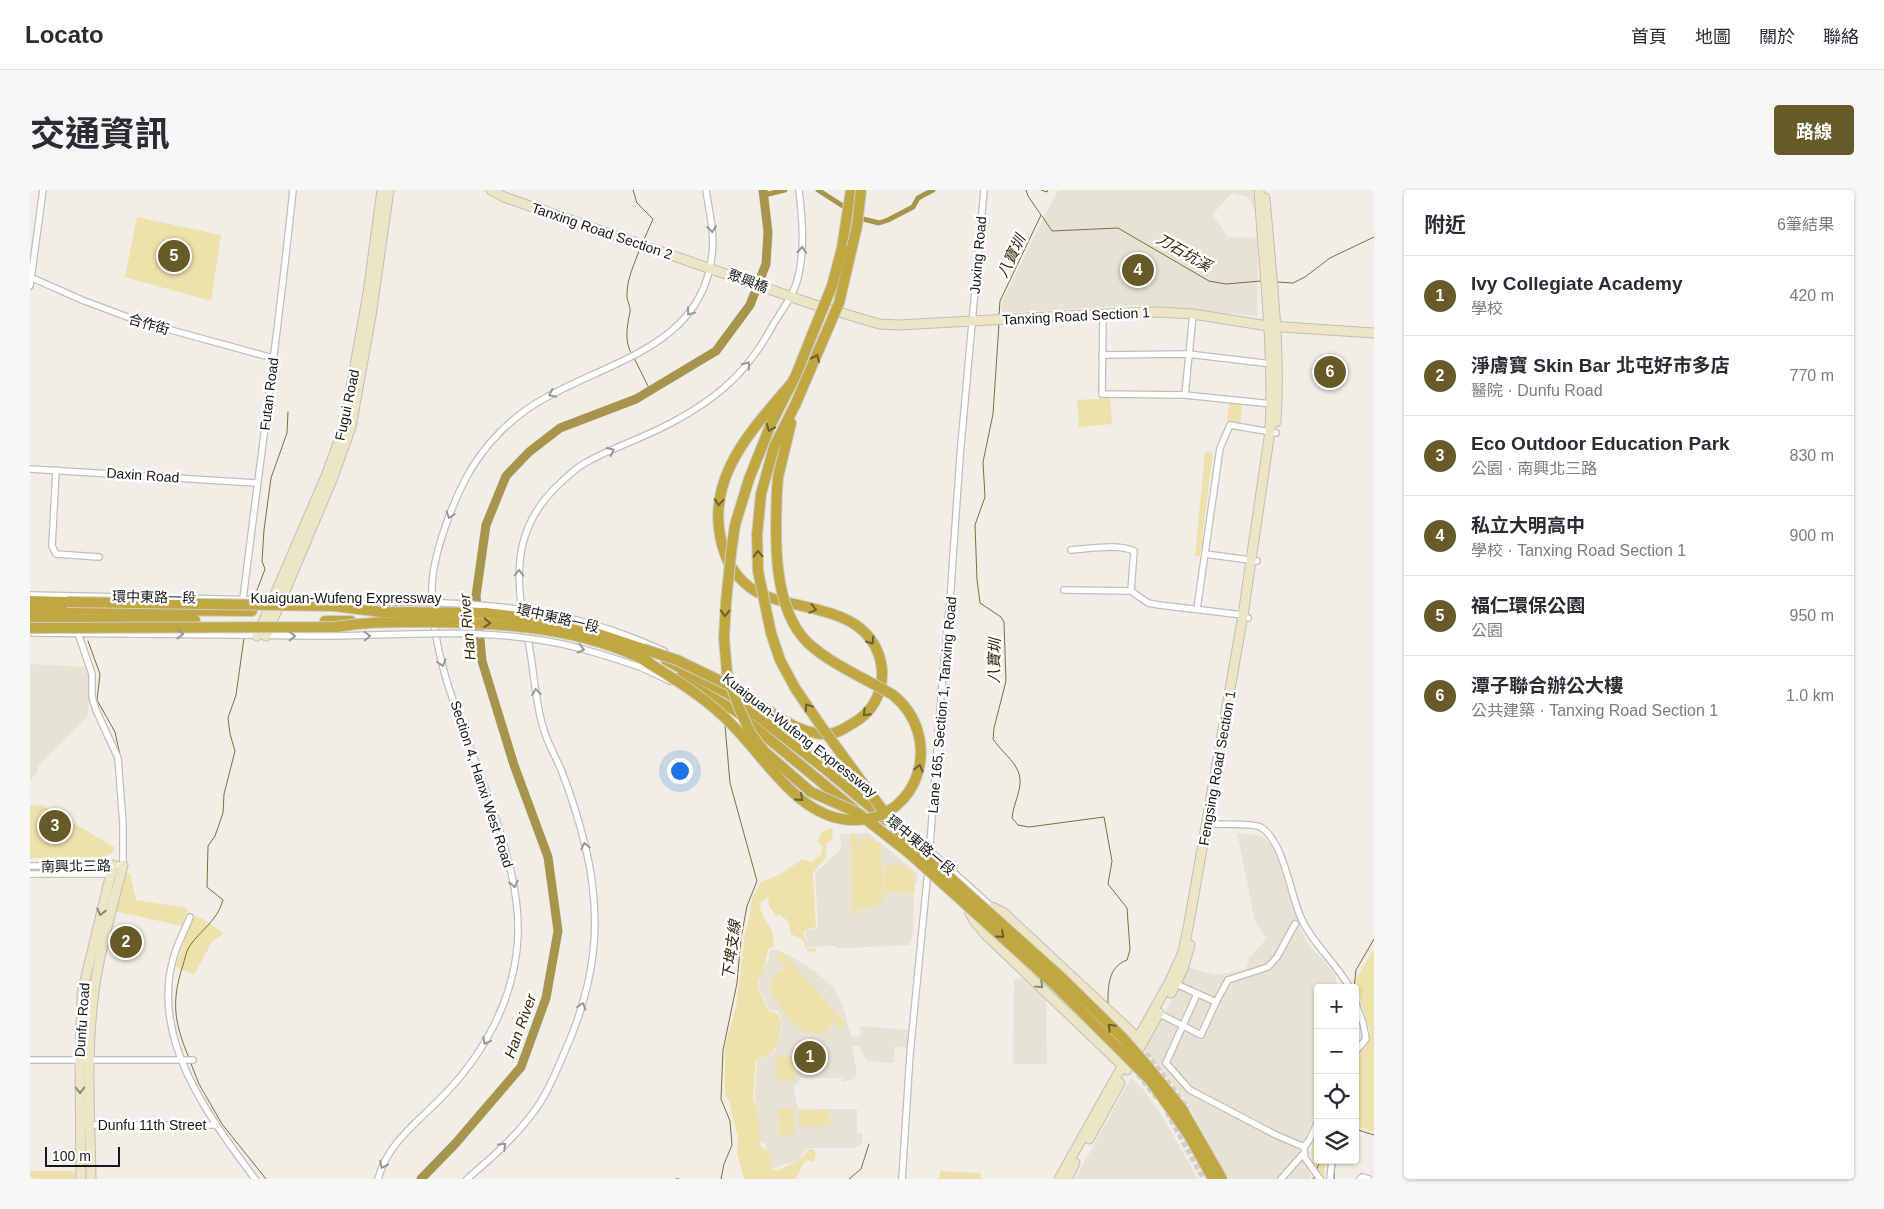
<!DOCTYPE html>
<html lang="zh-TW">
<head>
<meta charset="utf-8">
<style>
	body { margin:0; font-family:Helvetica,"Noto Sans TC",sans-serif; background:#f7f7f7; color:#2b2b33 }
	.controls { position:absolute; right:15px; bottom:15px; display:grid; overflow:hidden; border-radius:5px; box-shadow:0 1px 4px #0004 }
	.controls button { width:45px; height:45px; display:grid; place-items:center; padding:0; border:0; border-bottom:1px solid #e1e1e2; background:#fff; color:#2b2b33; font:25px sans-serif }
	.scale { position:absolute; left:15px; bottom:12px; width:75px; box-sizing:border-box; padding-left:5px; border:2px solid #171714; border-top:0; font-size:14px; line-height:18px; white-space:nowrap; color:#171714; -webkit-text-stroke:4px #fff; paint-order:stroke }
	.you { position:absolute; left:649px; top:580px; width:18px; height:18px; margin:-12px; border:4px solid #fff; border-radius:50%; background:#1a73e8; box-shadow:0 0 0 8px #1a73e833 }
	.badge { display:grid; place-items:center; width:32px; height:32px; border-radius:50%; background:#675a27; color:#fff; font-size:16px; font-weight:700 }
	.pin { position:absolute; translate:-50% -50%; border:2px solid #fff; box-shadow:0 1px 5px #0006 }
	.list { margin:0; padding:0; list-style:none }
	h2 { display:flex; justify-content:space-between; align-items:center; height:65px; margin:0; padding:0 20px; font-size:21px }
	h2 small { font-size:16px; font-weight:400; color:#7c7c81 }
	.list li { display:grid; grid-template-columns:32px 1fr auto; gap:15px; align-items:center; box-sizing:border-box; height:80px; padding:0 20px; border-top:1px solid #e1e1e2 }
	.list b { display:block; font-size:19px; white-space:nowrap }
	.list p { margin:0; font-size:16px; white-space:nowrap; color:#7c7c81 }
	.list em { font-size:16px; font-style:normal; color:#7c7c81 }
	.icon { flex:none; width:28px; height:28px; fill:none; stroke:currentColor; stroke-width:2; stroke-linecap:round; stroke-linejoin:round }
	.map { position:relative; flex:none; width:1344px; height:989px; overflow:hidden; border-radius:5px }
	header { display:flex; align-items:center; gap:30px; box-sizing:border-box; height:70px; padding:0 25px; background:#fff; border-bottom:1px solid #e1e1e2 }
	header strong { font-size:24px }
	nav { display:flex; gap:28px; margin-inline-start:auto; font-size:18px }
	.intro { display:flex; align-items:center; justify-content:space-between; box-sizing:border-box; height:120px; padding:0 30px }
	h1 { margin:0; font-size:35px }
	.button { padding:12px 22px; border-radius:5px; background:#675a27; color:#fff; font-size:18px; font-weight:700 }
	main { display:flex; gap:30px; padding:0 30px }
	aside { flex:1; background:#fff; border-radius:5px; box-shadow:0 1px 4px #0004 }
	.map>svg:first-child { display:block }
	.built { fill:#e6e3d5 }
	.green { fill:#efe1ac }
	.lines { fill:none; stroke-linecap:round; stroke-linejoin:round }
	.stream { stroke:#7c6e3c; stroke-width:1 }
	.canal { stroke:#a7944d; stroke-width:5 }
	.river { stroke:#a7944d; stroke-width:9 }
	.street-tunnel { stroke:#cfcec7; stroke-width:5.5; stroke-dasharray:5.5 3; stroke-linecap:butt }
	.street-casing { stroke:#c0beb8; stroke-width:8 }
	.secondary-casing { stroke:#c0beb8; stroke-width:11 }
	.highway-casing { stroke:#cccccb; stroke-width:12 }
	.street { stroke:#fff; stroke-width:5.5 }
	.secondary { stroke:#ece5c6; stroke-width:9 }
	.highway { stroke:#c1a741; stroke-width:10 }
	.street-bridge-casing { stroke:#c0beb8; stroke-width:8; stroke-linecap:butt }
	.highway-bridge-casing { stroke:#cccccb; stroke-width:12; stroke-linecap:butt }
	.street-bridge { stroke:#fff; stroke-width:5.5 }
	.highway-bridge { stroke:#c1a741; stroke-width:10 }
	.oneway { stroke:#979795 }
	.oneway2 { stroke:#6c5f2a }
	.oneway3 { stroke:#8c8876 }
	.labels { text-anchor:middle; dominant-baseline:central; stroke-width:5; stroke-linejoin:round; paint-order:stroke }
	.street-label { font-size:14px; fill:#171714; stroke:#fff }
	.water-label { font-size:15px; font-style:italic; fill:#312908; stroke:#fff }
</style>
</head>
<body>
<header>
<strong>Locato</strong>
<nav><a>首頁</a><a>地圖</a><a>關於</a><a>聯絡</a></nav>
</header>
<div class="intro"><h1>交通資訊</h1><a class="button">路線</a></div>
<main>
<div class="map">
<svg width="1344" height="989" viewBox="0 0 1344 989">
	<rect width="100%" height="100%" fill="#f0eee7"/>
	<g class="built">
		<path d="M1028 0H1224L1226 23 1218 7 1202 3 1182 25 1198 47 1228 48 1227 126 1109 115 971 123 972 111Z"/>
		<path d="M0 474 56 477 61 488 58 525 7 577 8 581 0 591Z"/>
		<path d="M838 643 888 684 887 693 884 695 883 744 879 755 818 758H807L802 755 778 758 775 741 788 738 785 683 811 659 810 644Z"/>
		<path d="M1207 643 1232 646 1244 658 1271 740 1279 754 1306 786 1305 798H1288V917L1272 956 1268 961 1281 986 1280 989H1196L1156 910 1114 859 1146 803 1157 777 1187 785 1216 779 1219 768 1237 748 1225 731Z"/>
		<path d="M740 760H748L759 765 783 780 803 797 812 813 821 846 829 847 831 842 829 836 879 840 878 858 865 856 863 873 837 871 830 857 822 856 827 884 820 891 812 892V888H770L769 894 763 896 768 919H827V943H832V954L824 958H779L774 962 768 971 751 975 746 978H740L735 953 727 951 726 914 725 909 727 870 743 863 746 860 753 832 748 821 739 820 729 797V790L739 768Z"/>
		<path d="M998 788 1016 805 1017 874H983L984 789Z"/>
		<path d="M1101 888 1112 898 1131 924 1168 989H1045Z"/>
	</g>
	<g class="green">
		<path d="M107 27 191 45 181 111 95 87Z"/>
		<path d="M1081 204 1155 205 1152 209 1080 208 1082 234 1049 237 1047 210 1080 208Z"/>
		<path d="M1199 213 1212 214 1210 235 1197 233Z"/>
		<path d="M1175 262 1183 263 1170 366H1165Z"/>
		<path d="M12 615 84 657 83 662 74 667 0 668V616Z"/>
		<path d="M803 638 802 650 797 653 796 667 783 683 786 737 773 741 778 759 786 758 785 762 777 761 773 750 761 744 758 731 749 724 746 727C742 718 736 717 739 707L731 712 730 720 742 741 744 756 739 758C735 769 736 781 728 790V797L738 821 747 823 752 832 747 855 743 862 726 870 723 909 727 919 731 957C741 961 740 968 741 978L747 981 770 970 778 960 784 959 786 965 783 972 778 970 774 972 766 989H714L707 963 708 948 699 911 695 904V856L706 817 715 744 719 729 722 709 731 692 749 685 772 669 781 672 791 665 793 656 787 652 793 641Z"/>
		<path d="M825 643 826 651 838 647 850 653 854 706C850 718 839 721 828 716V725H823L820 644Z"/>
		<path d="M855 675H874L884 683 885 703 855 702Z"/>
		<path d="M93 682 100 684 106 710 158 718 152 736 84 721Z"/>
		<path d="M166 727 171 728 194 743 182 752 164 785 146 777 161 729Z"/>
		<path d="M1344 758V943L1331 937H1325V869L1337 852 1340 841 1325 791Z"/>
		<path d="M752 762 816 834 811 839 803 829C802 836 799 841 791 843 769 849 755 822 743 807 737 793 743 782 757 779L746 766Z"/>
		<path d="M764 866 765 891H747V867Z"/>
		<path d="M748 918H764V945L749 946Z"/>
		<path d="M799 920 800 936 769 937V921Z"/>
		<path d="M1288 939V970H1294L1295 989C1277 973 1279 960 1288 939Z"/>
		<path d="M0 981H44L47 989H0Z"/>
		<path d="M910 981 951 983V989H909Z"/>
	</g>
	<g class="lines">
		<g class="stream">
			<path d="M603 0 607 13 623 29 613 52"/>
			<path d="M1011 0 1017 2 1018 0"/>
			<path d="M1012 26 1022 41 1088 38 1179 91 1196 94 1231 91"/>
			<path d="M1247 92 1263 93 1275 87 1300 68 1344 47"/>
			<path d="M969 125 970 111 1011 25 998 6 996 0"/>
			<path d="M969 134 963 224 953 272 955 307 945 335 947 390 950 413 971 427 974 432 976 491 964 538 963 549C975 567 995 576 989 600 987 610 983 617 982 628L988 635 999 637 1074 627 1082 671 1078 694 1097 718 1100 760 1097 770C1078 777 1078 796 1078 814"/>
			<path d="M602 165C594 151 597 137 600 122 601 116 596 110 597 104 597 88 605 73 610 58"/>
			<path d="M604 168 620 200"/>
			<path d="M224 408 235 379 232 371 234 340 241 288 257 243 258 222"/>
			<path d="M58 451 70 484 67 510 85 542 90 565"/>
			<path d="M93 602 94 615"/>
			<path d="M96 649V660"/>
			<path d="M1324 798 1326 780 1344 749"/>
			<path d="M159 868C144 832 141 812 153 775 155 769 156 762 159 757 170 740 187 732 193 710L177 697 178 656 185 646 193 623 194 604 205 561 200 544 198 528 206 505 214 448"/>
			<path d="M160 871 169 894 192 934 236 989"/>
			<path d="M1325 939 1344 945"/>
			<path d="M1287 979 1290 970"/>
			<path d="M646 989H649"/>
			<path d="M691 989 694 974 702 955 700 931 691 909 693 860 707 793 711 748 717 716 727 691 700 593 695 535"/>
			<path d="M819 989 831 979 839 954"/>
			<path d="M1283 989 1285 985"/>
			<path d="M1304 989 1305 972"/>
		</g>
		<g class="canal">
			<path d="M788 0 833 29 849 33 858 30 883 17 888 8 903 0"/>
			<path d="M734 5 755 0"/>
		</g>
		<path class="river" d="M391 989 425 954 491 877 516 808 528 741 518 667 484 575 452 471 446 406 456 335 476 286 499 262 530 238 606 209 686 161 720 115 736 74 738 42 733 0"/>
		<g class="street-tunnel">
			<path d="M976 758 1057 834"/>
			<path d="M1079 828 1119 867 1158 919"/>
			<path d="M1108 884 1127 908"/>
			<path d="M1137 922 1174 989"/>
		</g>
		<g class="street-casing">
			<g id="street">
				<path d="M0 87 52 110 108 131 243 168"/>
				<path d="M0 96 13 0"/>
				<path d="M1073 124 1072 204 1155 205 1243 214"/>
				<path d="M1072 165 1158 164 1242 174"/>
				<path d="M1155 205 1163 124"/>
				<path d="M0 279 227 293"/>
				<path d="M26 280 22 356 26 364 69 367"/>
				<path d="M1041 360C1058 359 1088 353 1104 361L1101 401"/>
				<path d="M1175 364 1227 371"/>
				<path d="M1034 400 1101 401 1118 413 1129 415 1213 425 1218 428"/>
				<path d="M0 405 290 411"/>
				<path d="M213 409C230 272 249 136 263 0"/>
				<path d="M1167 419 1190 258 1200 235 1246 243"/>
				<path d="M492 422C485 373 489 334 526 297 535 289 544 279 555 273 585 256 620 246 650 228 679 212 705 192 724 165 733 154 739 141 746 130 756 114 766 101 769 83 775 55 772 27 769 0"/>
				<path d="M3 443 289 446"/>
				<path d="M613 452 634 461"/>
				<path d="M610 477 640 491"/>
				<path d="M722 515 740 530"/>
				<path d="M691 519 715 535"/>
				<path d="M1177 633C1191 636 1219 632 1230 637 1252 648 1260 700 1269 723 1280 752 1305 771 1320 798"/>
				<path d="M871 638 899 660 962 717"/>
				<path d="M899 668 912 494 920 411 930 266 954 0"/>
				<path d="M0 676 93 675V634L88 568 66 520 62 507V484L48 443"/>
				<path d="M0 684H83"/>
				<path d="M160 727C155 740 148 752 144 766 119 848 179 927 225 989"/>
				<path d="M1167 804 1136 873 1160 900 1246 945 1274 957"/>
				<path d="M1325 811 1333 833 1336 849 1325 862"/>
				<path d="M1186 812 1198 790 1238 777 1247 767 1265 734"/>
				<path d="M1128 823 1171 845 1186 812 1144 793"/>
				<path d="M0 870H163"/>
				<path d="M1288 931 1280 949 1274 957 1275 968 1290 989"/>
				<path d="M60 935H185"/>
				<path d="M348 989C357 955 384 935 408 911 453 867 486 808 488 744 489 704 478 667 466 629 442 554 400 476 402 396 403 365 421 317 435 290 453 255 483 225 517 207 583 170 672 155 682 65 685 43 679 21 676 0"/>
				<path d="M437 989C459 970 481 951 499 928 514 910 523 889 532 868 565 796 574 732 555 655 549 631 541 605 532 582 526 567 517 553 513 537 503 504 504 469 495 436"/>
				<path d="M872 989 880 864 898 680"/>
				<path d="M1251 989 1274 963"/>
				<path d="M1300 989 1302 970"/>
				<path d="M1330 989 1332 987 1339 989"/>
			</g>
		</g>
		<g class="secondary-casing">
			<g id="secondary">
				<path d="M461 0 474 7 782 114 849 134 869 135 1073 124 1128 122 1163 124 1238 136 1344 143"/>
				<path d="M1235 8C1241 82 1251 157 1246 232"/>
				<path d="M227 446 296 286 314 237 338 103 352 0"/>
				<path d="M236 446 302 290 321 237 341 126 359 0"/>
				<path d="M962 717 974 723 1111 851"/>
				<path d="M940 723 945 732 955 744 1097 880"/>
				<path d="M1141 803 1153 779 1160 755"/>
				<path d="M1104 868 1129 823"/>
				<path d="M1059 949 1090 893"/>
				<path d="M51 989 50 869 52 803 83 675"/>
				<path d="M61 989C60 929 56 869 63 810 68 764 82 719 93 675"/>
				<path d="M1029 989 1140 791 1153 762 1159 733 1213 425 1240 241C1244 161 1234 80 1229 0"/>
				<path d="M1037 989 1045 973"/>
			</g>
		</g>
		<g class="highway-casing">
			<g id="highway">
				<path d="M812 58 821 0"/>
				<path d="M719 289 741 234 766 185 782 145"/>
				<path d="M747 300 748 287 761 233"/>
				<path d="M731 304 744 257 766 213"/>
				<path d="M0 411 37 412"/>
				<path d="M0 419 222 421"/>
				<path d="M0 429 165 430"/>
				<path d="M295 431H321"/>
				<path d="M636 470 699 504 794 578 856 630"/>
				<path d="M649 488 705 521 825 620"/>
				<path d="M727 513C748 527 773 546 799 544 806 543 814 539 820 535 849 520 860 488 846 458 826 417 769 420 733 405 716 398 701 381 695 364 670 294 718 244 761 194"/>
			</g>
		</g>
		<use href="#street" class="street"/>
		<use href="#secondary" class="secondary"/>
		<use href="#highway" class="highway"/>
		<g class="street-bridge-casing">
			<g id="street-bridge">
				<path d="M290 411C403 413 506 407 613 452"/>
				<path d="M289 446C362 446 437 438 510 450 544 455 577 466 610 477"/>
			</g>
		</g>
		<g class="highway-bridge-casing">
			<g id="highway-bridge">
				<path d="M782 145 802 96 812 58"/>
				<path d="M766 213 809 113 827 36 831 0"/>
				<path d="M719 289 705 335 701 363 696 412 694 448 697 483 709 518 721 544 734 561 781 602 828 623 879 663 1025 795 1120 890 1160 947 1183 989"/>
				<path d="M731 304 727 345 728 381 741 443 750 470 765 498 791 536 868 641 1032 788 1092 847 1114 872 1152 919 1192 989"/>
				<path d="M37 412 304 416 352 422 455 423 514 430 562 442 647 470 707 499 727 513"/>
				<path d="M0 438 306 437C340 431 367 432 401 432 475 433 552 438 619 472"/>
				<path d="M614 470C641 487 668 503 692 525 732 560 766 631 825 630 891 629 914 546 863 505 835 488 802 475 778 453 742 418 745 346 747 300"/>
			</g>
		</g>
		<use href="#street-bridge" class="street-bridge"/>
		<use href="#highway-bridge" class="highway-bridge"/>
	</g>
	<defs><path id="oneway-chevron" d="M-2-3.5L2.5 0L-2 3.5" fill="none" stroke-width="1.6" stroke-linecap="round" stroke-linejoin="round" transform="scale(1.25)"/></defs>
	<g class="oneway">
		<use href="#oneway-chevron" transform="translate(682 39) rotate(83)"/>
		<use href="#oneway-chevron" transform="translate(772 60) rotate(-87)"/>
		<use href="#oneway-chevron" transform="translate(660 122) rotate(128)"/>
		<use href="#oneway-chevron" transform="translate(717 175) rotate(-51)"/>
		<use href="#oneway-chevron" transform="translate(522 204) rotate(154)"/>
		<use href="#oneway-chevron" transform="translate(581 261) rotate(-25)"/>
		<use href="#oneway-chevron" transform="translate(420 325) rotate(108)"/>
		<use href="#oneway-chevron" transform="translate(489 383) rotate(-89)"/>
		<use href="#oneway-chevron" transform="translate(150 444) rotate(1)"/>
		<use href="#oneway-chevron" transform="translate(262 446) rotate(-1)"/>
		<use href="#oneway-chevron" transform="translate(337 446) rotate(-2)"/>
		<use href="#oneway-chevron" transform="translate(551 459) rotate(14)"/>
		<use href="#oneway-chevron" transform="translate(412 473) rotate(73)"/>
		<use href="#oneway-chevron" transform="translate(506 502) rotate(-97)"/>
		<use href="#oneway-chevron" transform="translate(555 656) rotate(-103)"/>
		<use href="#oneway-chevron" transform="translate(484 694) rotate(78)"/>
		<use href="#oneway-chevron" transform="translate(552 816) rotate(-73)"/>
		<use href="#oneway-chevron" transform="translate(456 851) rotate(119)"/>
		<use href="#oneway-chevron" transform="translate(473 956) rotate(-44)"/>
		<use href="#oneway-chevron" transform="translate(353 975) rotate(115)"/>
	</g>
	<g class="oneway2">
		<use href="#oneway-chevron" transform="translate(786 168) rotate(-66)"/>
		<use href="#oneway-chevron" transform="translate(740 238) rotate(113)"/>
		<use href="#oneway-chevron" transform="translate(689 312) rotate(94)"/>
		<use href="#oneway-chevron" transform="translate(728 364) rotate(-92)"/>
		<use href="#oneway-chevron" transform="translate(783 419) rotate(15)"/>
		<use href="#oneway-chevron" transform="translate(695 423) rotate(93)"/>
		<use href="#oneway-chevron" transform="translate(457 433) rotate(4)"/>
		<use href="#oneway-chevron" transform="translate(841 451) rotate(55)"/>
		<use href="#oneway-chevron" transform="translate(778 517) rotate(-124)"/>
		<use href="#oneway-chevron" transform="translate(836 523) rotate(135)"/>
		<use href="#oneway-chevron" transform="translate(889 578) rotate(-75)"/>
		<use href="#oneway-chevron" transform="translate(770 608) rotate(42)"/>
		<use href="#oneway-chevron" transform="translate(971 745) rotate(42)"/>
		<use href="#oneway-chevron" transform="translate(1081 837) rotate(-135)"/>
	</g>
	<g class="oneway3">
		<use href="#oneway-chevron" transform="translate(71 722) rotate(104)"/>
		<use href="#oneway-chevron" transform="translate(1010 795) rotate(44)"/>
		<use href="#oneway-chevron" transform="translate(50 900) rotate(90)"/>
	</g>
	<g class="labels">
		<g class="street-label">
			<text transform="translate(572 41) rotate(19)">Tanxing Road Section 2</text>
			<text transform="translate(948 65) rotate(-85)">Juxing Road</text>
			<text transform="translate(718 91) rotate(20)">聚興橋</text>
			<text transform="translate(1046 126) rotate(-3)">Tanxing Road Section 1</text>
			<text transform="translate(119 134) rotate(16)">合作街</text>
			<text transform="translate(239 204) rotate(-83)">Futan Road</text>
			<text transform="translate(317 215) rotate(-78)">Fugui Road</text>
			<text transform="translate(113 285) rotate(4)">Daxin Road</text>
			<text transform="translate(124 407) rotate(1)">環中東路一段</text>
			<text x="316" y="408">Kuaiguan-Wufeng Expressway</text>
			<text transform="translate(528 428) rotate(13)">環中東路一段</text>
			<text transform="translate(912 515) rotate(-85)">Lane 165, Section 1, Tanxing Road</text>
			<text transform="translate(770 545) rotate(38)">Kuaiguan-Wufeng Expressway</text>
			<text transform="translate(1187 578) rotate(-80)">Fengsing Road Section 1</text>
			<text transform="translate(452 594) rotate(72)">Section 4, Hanxi West Road</text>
			<text transform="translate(891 655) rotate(40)">環中東路一段</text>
			<text transform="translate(46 676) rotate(-1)">南興北三路</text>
			<text transform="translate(52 830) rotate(-86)">Dunfu Road</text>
			<text x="122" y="935">Dunfu 11th Street</text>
		</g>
		<g class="water-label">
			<text transform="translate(1154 62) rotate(30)">刀石坑溪</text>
			<text transform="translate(981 66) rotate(-64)">八寶圳</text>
			<text transform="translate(437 437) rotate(-95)">Han River</text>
			<text transform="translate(964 471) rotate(-89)">八寶圳</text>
			<text transform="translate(701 760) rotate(-83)">下埤支線</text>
			<text transform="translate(490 836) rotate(-70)">Han River</text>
		</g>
	</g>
</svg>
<div class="controls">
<button>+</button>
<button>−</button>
<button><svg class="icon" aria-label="locate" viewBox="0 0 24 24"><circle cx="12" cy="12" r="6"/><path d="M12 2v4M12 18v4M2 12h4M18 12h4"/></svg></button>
<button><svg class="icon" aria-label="layers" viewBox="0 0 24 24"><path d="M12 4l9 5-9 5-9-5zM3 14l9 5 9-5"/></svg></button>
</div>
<div class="scale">100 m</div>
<div class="you"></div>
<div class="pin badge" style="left:780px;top:867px">1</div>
<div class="pin badge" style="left:96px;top:752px">2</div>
<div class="pin badge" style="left:25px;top:636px">3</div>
<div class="pin badge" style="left:1108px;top:80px">4</div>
<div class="pin badge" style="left:144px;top:66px">5</div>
<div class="pin badge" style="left:1300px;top:182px">6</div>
</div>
<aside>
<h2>附近<small>6筆結果</small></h2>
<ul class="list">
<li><span class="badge">1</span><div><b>Ivy Collegiate Academy</b><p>學校</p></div><em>420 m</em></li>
<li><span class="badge">2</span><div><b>淨膚寶 Skin Bar 北屯好市多店</b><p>醫院 · Dunfu Road</p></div><em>770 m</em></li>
<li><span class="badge">3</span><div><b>Eco Outdoor Education Park</b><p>公園 · 南興北三路</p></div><em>830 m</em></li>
<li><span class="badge">4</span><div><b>私立大明高中</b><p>學校 · Tanxing Road Section 1</p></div><em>900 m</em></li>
<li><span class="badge">5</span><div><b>福仁環保公園</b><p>公園</p></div><em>950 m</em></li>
<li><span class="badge">6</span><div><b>潭子聯合辦公大樓</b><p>公共建築 · Tanxing Road Section 1</p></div><em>1.0 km</em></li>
</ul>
</aside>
</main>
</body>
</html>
